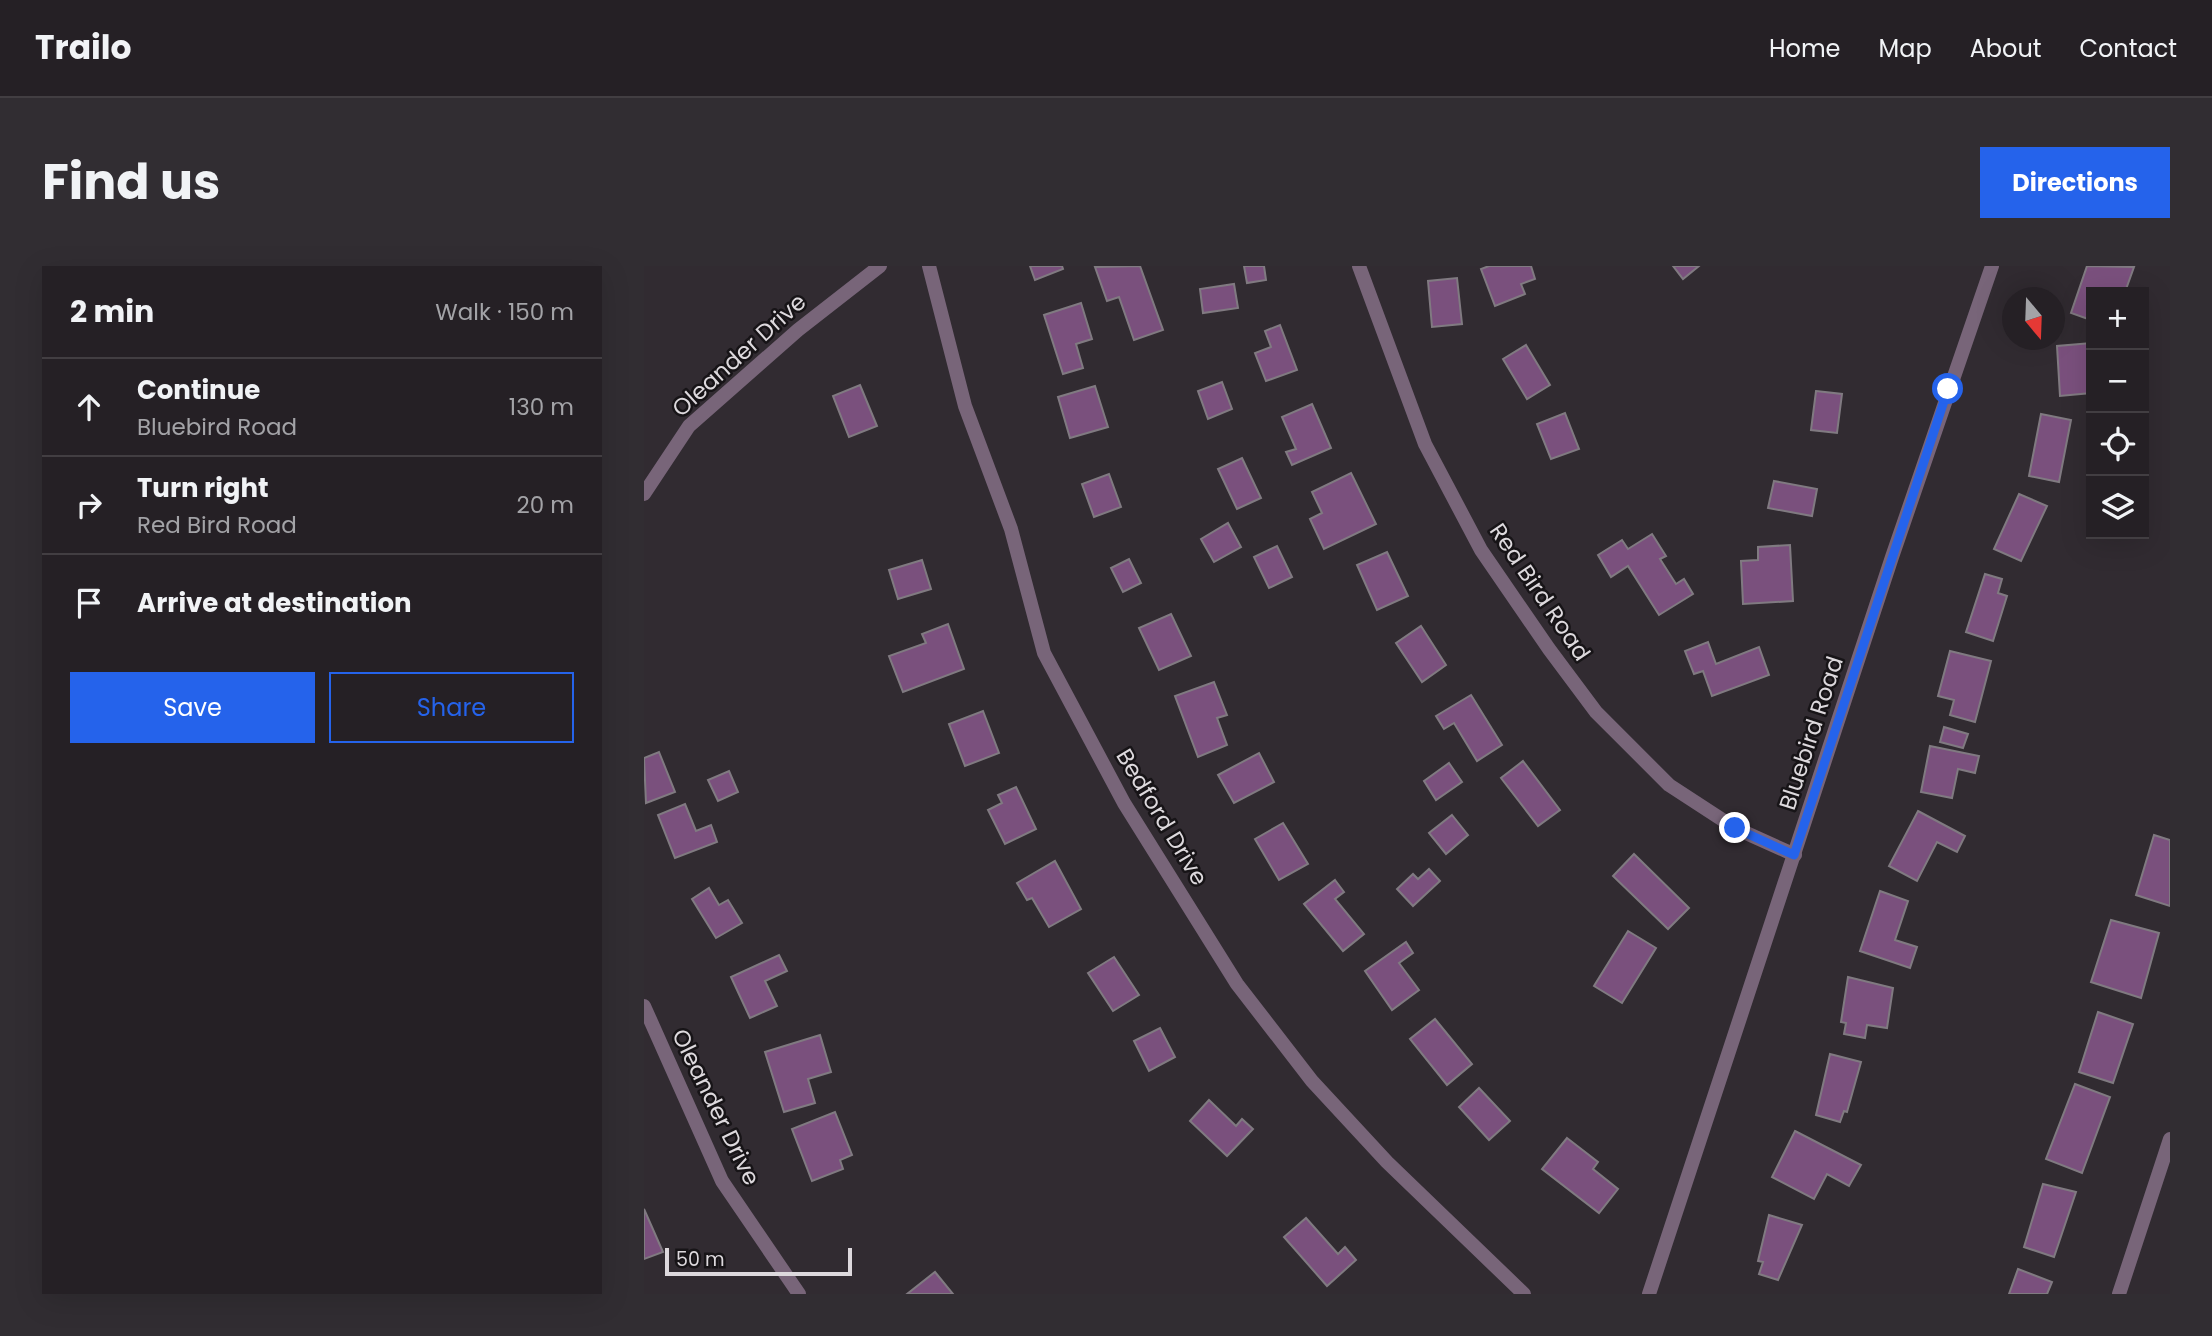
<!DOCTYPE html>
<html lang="en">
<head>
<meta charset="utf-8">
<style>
	body { margin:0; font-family:Poppins,sans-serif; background:#312d32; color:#f1f3f6 }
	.controls { position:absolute; right:21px; top:21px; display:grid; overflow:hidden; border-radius:0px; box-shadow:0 7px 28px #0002 }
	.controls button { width:63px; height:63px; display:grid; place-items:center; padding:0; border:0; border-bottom:2px solid #423e42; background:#252025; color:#f1f3f6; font:35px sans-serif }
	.compass { position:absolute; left:1358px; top:21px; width:63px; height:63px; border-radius:50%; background:#252025; box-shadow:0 7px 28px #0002; rotate:161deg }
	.scale { position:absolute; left:21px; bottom:18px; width:187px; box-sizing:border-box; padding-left:7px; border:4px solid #ddd9dd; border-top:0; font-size:19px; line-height:24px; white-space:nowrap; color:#ddd9dd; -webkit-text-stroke:5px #171417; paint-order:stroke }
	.stop { position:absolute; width:21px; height:21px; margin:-16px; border:5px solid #2563eb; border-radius:50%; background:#fff }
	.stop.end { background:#2563eb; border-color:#fff; box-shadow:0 2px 7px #0008 }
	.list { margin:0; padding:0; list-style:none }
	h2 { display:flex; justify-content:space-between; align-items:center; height:91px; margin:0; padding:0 28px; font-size:30px }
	h2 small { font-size:23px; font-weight:400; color:#a3a3a7 }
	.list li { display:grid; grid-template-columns:46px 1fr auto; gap:21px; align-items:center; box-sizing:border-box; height:98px; padding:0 28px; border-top:2px solid #423e42 }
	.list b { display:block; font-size:26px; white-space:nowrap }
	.list p { margin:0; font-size:23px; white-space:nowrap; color:#a3a3a7 }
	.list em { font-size:23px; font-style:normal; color:#a3a3a7 }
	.actions { display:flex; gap:14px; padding:21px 28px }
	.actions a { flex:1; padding:16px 0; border:2px solid #2563eb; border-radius:0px; text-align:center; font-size:24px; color:#2563eb }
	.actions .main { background:#2563eb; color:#fff }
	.icon { flex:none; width:38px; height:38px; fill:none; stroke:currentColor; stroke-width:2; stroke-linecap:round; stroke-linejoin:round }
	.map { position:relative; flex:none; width:1526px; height:1028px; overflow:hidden; border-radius:0px }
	header { display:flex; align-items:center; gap:42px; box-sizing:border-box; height:98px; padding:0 35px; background:#252025; border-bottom:2px solid #423e42 }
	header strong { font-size:33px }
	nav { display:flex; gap:38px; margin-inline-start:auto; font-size:24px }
	.intro { display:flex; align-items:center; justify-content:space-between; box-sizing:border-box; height:168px; padding:0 42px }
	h1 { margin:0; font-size:49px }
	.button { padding:18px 32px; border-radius:0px; background:#2563eb; color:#fff; font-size:24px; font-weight:700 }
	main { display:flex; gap:42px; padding:0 42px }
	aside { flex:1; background:#252025; border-radius:0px; box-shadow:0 7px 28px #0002 }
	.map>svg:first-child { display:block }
	.building { fill:#7a507d; stroke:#807a81; stroke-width:2 }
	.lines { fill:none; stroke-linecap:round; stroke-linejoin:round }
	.street { stroke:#786579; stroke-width:14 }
	.route { stroke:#2563eb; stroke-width:9 }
	.labels { text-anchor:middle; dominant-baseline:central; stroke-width:5; stroke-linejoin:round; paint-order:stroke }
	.street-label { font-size:23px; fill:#ddd9dd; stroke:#171417 }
</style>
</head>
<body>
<header>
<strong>Trailo</strong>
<nav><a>Home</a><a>Map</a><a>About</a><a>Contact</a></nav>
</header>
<div class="intro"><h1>Find us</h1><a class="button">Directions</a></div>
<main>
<aside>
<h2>2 min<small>Walk · 150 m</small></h2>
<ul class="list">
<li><svg class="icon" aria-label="ahead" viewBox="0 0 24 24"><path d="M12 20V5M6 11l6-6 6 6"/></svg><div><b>Continue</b><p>Bluebird Road</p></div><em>130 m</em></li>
<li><svg class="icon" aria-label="right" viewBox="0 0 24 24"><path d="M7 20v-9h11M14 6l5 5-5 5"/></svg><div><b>Turn right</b><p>Red Bird Road</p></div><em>20 m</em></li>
<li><svg class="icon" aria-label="arrive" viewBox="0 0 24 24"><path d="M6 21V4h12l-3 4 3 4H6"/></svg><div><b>Arrive at destination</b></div></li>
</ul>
<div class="actions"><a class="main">Save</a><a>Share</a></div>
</aside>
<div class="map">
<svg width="1526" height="1028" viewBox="0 0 1526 1028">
	<rect width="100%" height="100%" fill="#312b31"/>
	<g class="building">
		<path d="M386 0H418L419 3 391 14Z"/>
		<path d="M496 0 519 64 490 74 475 31 463 35 451 1Z"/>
		<path d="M600 0H620L622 14 603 17Z"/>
		<path d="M845 0H887L891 13 877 18 881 28 851 40 837 3Z"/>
		<path d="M1029 0H1055L1039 13Z"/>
		<path d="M1443 0 1490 1 1481 26H1447V54L1427 47Z"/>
		<path d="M813 12 818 58 788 61 784 15Z"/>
		<path d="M590 18 594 42 559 47 556 23Z"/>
		<path d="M437 37 448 73 432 78 439 102 419 108 400 49Z"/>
		<path d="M636 59 653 104 622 115 611 87 627 81 621 65Z"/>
		<path d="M1447 77V127L1416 130 1413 80Z"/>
		<path d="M882 79 906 119 883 133 859 93Z"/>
		<path d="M578 116 588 143 564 153 554 125Z"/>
		<path d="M216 119 233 160 205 171 189 130Z"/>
		<path d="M451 120 464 161 426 172 414 131Z"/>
		<path d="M1172 125 1198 128 1193 167 1167 164Z"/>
		<path d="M668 138 687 182 648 199 642 186 652 183 638 151Z"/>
		<path d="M921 147 935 183 907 193 893 158Z"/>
		<path d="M1397 148 1427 154 1415 216 1385 210Z"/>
		<path d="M598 192 617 232 593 243 574 203Z"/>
		<path d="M707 207 732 258 680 283 666 253 678 247 668 226Z"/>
		<path d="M465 208 477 241 450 251 438 218Z"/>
		<path d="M1130 215 1173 223 1168 250 1124 242Z"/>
		<path d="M1375 228 1403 240 1377 295 1350 283Z"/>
		<path d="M584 257 597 281 570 296 557 273Z"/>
		<path d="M1008 268 1022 290 1016 293 1032 318 1040 313 1049 328 1015 349 984 300 967 311 954 289 978 274 984 283Z"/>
		<path d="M1146 279 1149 335 1099 338 1097 295 1114 294V281Z"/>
		<path d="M633 280 648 311 625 322 610 291Z"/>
		<path d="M743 286 764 330 733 344 713 299Z"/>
		<path d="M485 293 497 317 479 326 467 302Z"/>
		<path d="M278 294 287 323 254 333 245 304Z"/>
		<path d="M1341 308 1358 313 1354 327 1363 330 1349 375 1322 366Z"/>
		<path d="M527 348 547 390 515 404 495 362Z"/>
		<path d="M304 358 320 403 259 426 245 390 282 377 278 368Z"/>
		<path d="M777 360 802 399 778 416 752 377Z"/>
		<path d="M1064 376 1072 398 1115 381 1125 409 1068 430 1059 405 1050 408 1041 385Z"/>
		<path d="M1306 385 1347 395 1331 456 1306 449 1310 434 1294 430Z"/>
		<path d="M570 416 583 449 573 452 583 479 554 491 531 430Z"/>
		<path d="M827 429 858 479 833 495 810 457 800 463 792 450Z"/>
		<path d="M339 445 355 487 321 500 305 458Z"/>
		<path d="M1300 461 1324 468 1319 482 1296 476Z"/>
		<path d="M1286 480 1335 490 1331 507 1314 503 1308 532 1277 526Z"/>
		<path d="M15 486 31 526 2 537 0 492Z"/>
		<path d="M615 487 630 516 590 537 574 509Z"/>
		<path d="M879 495 916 544 894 560 857 512Z"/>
		<path d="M805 497 818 516 792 534 780 515Z"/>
		<path d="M85 505 94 526 74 535 64 514Z"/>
		<path d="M372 521 392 563 361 578 344 544 358 537 354 529Z"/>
		<path d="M41 538 52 565 67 559 73 576 31 592 14 549Z"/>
		<path d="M1274 545 1321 570 1313 586 1293 576 1273 615 1245 600Z"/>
		<path d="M808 549 824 569 802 588 785 567Z"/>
		<path d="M639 557 664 598 635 614 611 573Z"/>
		<path d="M1510 569 1526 574V640L1492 629Z"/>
		<path d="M990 588 1045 642 1024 663 969 610Z"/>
		<path d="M411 595 437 643 405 661 388 632 383 634 373 617Z"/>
		<path d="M785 603 796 615 769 640 753 623 769 608 774 613Z"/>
		<path d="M691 614 700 626 691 633 720 668 699 685 660 638Z"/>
		<path d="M65 622 75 639 84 634 98 657 72 672 48 633Z"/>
		<path d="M1236 625 1264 635 1251 674 1273 681 1266 702 1216 685Z"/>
		<path d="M1467 654 1515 667 1497 732 1447 716Z"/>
		<path d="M984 665 1012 682 978 737 950 720Z"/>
		<path d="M762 676 769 687 755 697 775 724 748 744 721 705Z"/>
		<path d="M135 689 143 705 121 715 133 740 106 752 87 711Z"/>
		<path d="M470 691 495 729 469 745 444 707Z"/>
		<path d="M1204 711 1249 722 1243 762 1223 759 1221 772 1200 768 1202 757 1197 756Z"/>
		<path d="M1454 746 1489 758 1469 817 1435 806Z"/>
		<path d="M791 753 828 798 803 819 766 773Z"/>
		<path d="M516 762 531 791 505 805 490 775Z"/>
		<path d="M176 769 187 806 164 813 171 837 140 846 121 786Z"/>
		<path d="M1186 788 1217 796 1203 846 1200 845 1196 856 1172 849Z"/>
		<path d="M1431 818 1466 831 1438 907 1402 893Z"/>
		<path d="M835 822 866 855 845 874 815 841Z"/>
		<path d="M565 834 592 860 598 853 609 863 583 890 546 855Z"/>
		<path d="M191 846 208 889 196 894 199 903 168 915 148 863Z"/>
		<path d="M1151 865 1217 899 1205 920 1183 908 1170 933 1128 911Z"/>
		<path d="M923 872 954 896 949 903 974 923 955 947 898 903Z"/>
		<path d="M1399 918 1432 926 1410 991 1380 981Z"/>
		<path d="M0 943 19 986 0 993Z"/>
		<path d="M1125 949 1158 959 1134 1014 1115 1008 1119 996 1114 995Z"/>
		<path d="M662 952 694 988 701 981 712 994 683 1020 640 971Z"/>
		<path d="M1374 1003 1408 1016 1403 1028H1365Z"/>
		<path d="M291 1006 309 1028H263Z"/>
	</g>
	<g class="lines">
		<g class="street">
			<path d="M285 0 321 140 367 263 400 387 480 537 593 718 668 815 743 896 880 1028"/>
			<path d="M715 0 781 178 837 284 905 383 952 446 1025 519 1091 562 1151 589"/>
			<path d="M0 228 45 160 154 64 236 0"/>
			<path d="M0 740 78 915 155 1028"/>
			<path d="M1005 1028 1248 291 1348 0"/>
			<path d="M1475 1028 1526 873"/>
		</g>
	</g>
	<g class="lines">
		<path class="route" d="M1091 562 1150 589 1304 123"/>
	</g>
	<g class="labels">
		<g class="street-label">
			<text transform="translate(95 89) rotate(-42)">Oleander Drive</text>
			<text transform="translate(896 326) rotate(56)">Red Bird Road</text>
			<text transform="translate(1167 467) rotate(-72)">Bluebird Road</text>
			<text transform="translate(518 551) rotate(59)">Bedford Drive</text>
			<text transform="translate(72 841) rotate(64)">Oleander Drive</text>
		</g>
	</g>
</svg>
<div class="controls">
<button>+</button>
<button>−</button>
<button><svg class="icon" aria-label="locate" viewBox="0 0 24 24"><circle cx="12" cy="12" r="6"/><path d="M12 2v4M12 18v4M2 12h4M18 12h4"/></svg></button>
<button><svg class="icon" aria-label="layers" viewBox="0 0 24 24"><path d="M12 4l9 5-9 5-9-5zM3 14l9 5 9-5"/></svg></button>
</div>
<svg class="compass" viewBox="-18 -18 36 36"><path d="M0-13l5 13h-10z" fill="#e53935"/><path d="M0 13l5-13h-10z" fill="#a3a3a7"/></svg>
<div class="scale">50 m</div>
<div class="stop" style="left:1304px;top:123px"></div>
<div class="stop end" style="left:1091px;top:562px"></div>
</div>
</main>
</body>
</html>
